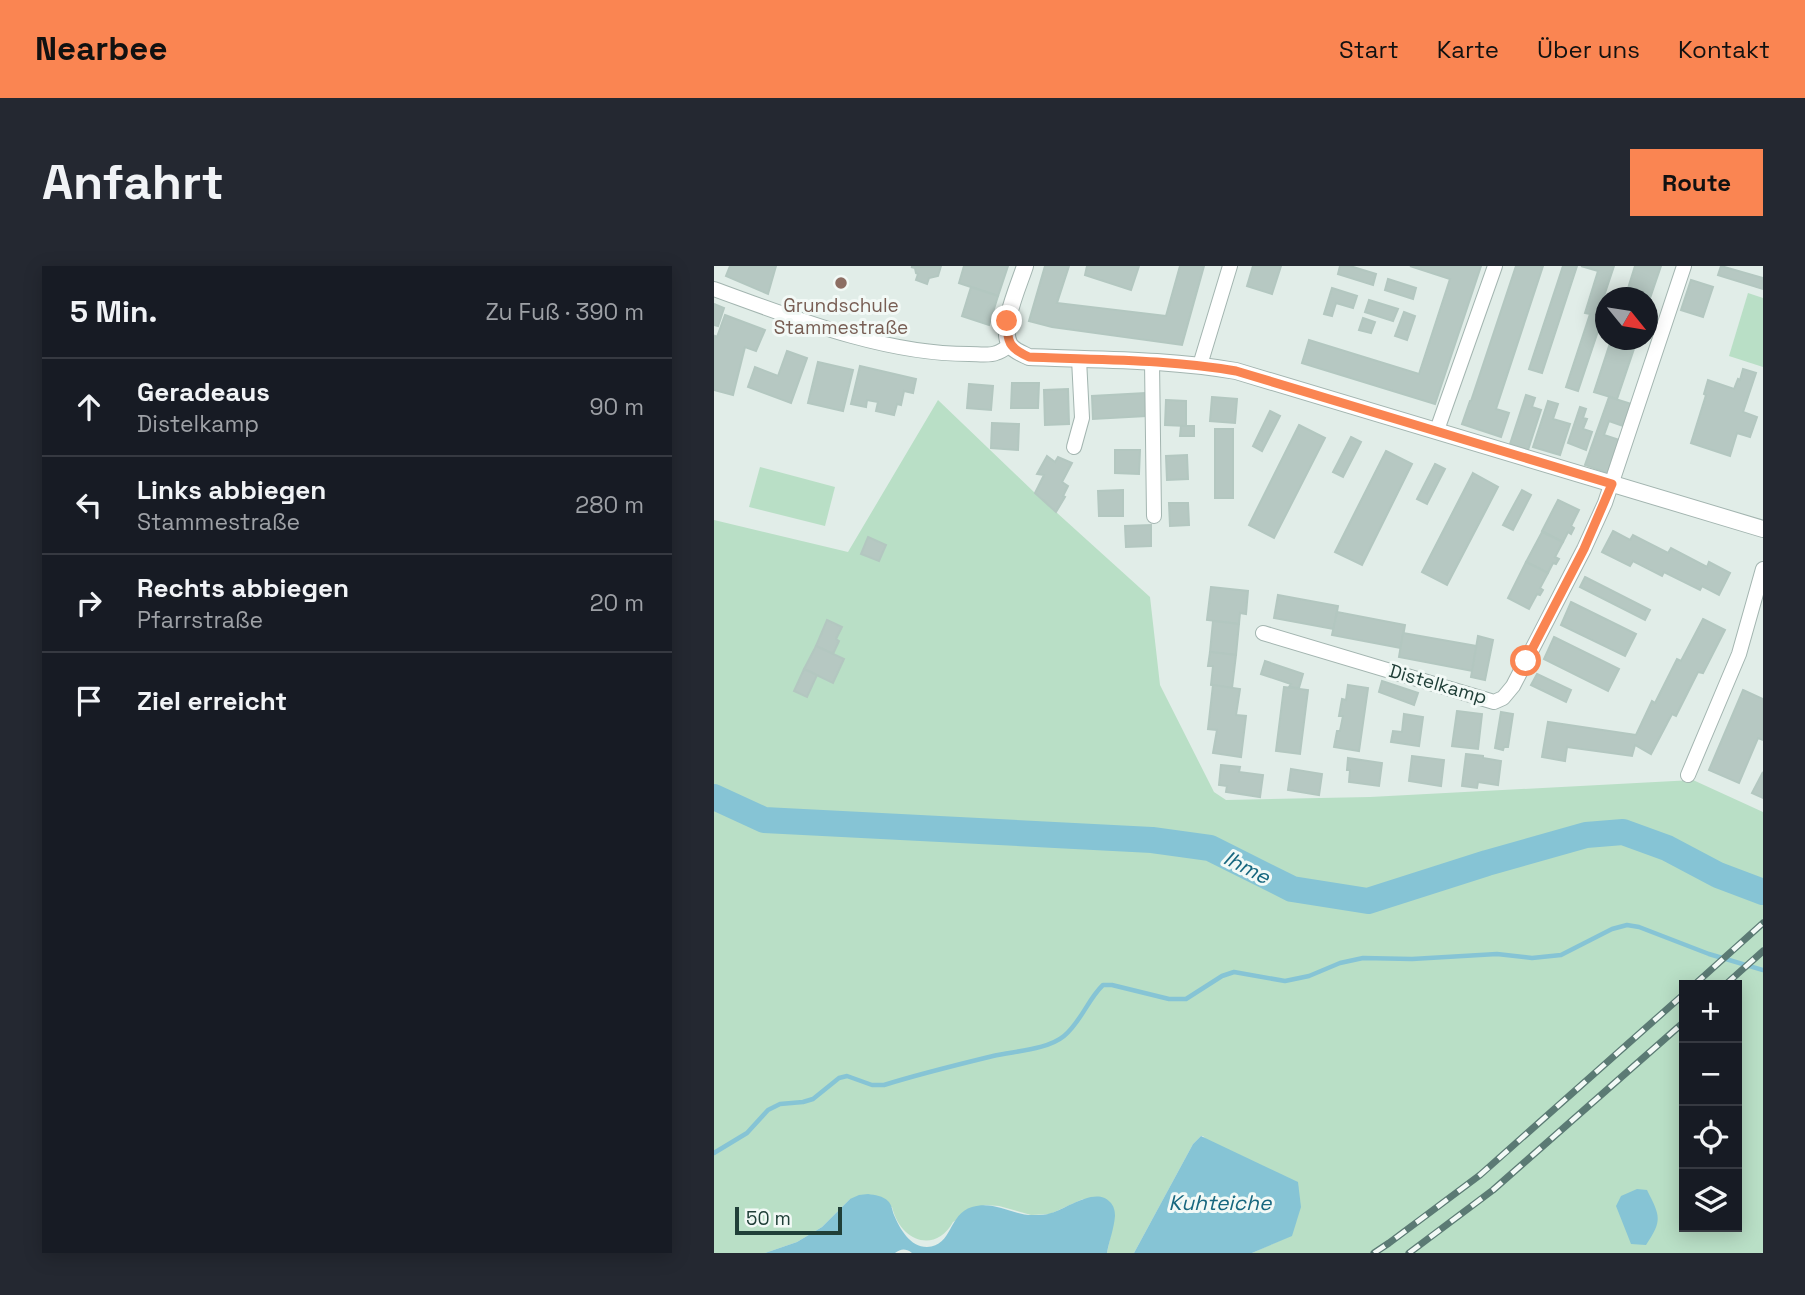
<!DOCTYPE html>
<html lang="de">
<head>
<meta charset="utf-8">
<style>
	body { margin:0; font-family:"Space Grotesk",sans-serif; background:#242831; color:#f1f3f6 }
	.controls { position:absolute; right:21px; bottom:21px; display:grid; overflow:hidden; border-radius:0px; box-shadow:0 4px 18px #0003 }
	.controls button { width:63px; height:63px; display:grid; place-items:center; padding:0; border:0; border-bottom:2px solid #363941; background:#171b24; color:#f1f3f6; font:35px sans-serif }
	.compass { position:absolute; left:881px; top:21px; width:63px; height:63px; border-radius:50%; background:#171b24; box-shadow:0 4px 18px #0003; rotate:120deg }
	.scale { position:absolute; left:21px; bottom:18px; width:107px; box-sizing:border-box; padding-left:7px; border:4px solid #203f38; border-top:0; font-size:19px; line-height:24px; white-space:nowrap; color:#203f38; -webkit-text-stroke:5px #f2f9f6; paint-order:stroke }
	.stop { position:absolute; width:21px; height:21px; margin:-16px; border:5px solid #fa8552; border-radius:50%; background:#fff }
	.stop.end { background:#fa8552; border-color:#fff; box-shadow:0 2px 7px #0008 }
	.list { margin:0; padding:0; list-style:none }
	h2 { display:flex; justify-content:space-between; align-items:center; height:91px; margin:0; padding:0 28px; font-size:30px }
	h2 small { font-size:23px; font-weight:400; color:#9ea1a6 }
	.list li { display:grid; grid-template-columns:46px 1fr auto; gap:21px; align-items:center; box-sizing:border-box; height:98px; padding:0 28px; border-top:2px solid #363941 }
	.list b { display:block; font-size:26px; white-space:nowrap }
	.list p { margin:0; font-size:23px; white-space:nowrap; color:#9ea1a6 }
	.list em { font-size:23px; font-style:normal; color:#9ea1a6 }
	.icon { flex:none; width:38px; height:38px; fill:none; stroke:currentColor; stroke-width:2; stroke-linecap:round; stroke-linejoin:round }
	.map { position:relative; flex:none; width:1049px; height:987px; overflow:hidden; border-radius:0px }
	header { display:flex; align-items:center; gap:42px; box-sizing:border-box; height:98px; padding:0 35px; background:#fa8552; color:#111 }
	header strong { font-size:33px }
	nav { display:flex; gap:38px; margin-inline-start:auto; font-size:24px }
	.intro { display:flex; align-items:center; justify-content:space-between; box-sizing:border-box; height:168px; padding:0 42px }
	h1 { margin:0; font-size:49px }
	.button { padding:18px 32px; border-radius:0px; background:#fa8552; color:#111; font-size:24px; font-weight:700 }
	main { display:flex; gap:42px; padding:0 42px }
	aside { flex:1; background:#171b24; border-radius:0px; box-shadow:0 4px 18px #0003 }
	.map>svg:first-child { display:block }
	.green { fill:#b9dfc6; fill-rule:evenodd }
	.water { fill:#86c4d5 }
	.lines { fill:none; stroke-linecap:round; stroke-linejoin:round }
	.stream { stroke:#86c4d5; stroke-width:4.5 }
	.river { stroke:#86c4d5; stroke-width:26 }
	.building { fill:#b6c8c2; stroke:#b3c7c0; stroke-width:2 }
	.minor-casing { stroke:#a3b5b0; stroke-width:16 }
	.tertiary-casing { stroke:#a3b5b0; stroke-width:18 }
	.minor { stroke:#fff; stroke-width:14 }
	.tertiary { stroke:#fff; stroke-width:16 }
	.rail-casing { stroke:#5b7a74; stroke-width:7 }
	.rail { stroke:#f2f9f6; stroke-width:4.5; stroke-dasharray:13; stroke-linecap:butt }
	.route { stroke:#fa8552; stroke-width:9 }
	.education-dot { fill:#8d6e63; stroke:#f2f9f6; stroke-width:2.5 }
	.labels { text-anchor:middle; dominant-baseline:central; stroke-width:6; stroke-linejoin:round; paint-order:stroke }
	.education-label { font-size:19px; fill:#785e54; stroke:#f2f9f6 }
	.street-label { font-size:19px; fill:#203f38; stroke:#f2f9f6 }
	.water-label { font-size:21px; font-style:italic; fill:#17677f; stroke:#f2f9f6 }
</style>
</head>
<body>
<header>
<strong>Nearbee</strong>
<nav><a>Start</a><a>Karte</a><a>Über uns</a><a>Kontakt</a></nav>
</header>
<div class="intro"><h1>Anfahrt</h1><a class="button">Route</a></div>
<main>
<aside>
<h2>5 Min.<small>Zu Fuß · 390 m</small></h2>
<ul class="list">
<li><svg class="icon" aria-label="ahead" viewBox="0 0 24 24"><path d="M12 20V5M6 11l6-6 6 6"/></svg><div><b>Geradeaus</b><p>Distelkamp</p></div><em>90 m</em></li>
<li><svg class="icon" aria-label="left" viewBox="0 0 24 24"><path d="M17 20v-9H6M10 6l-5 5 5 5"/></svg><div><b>Links abbiegen</b><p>Stammestraße</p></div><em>280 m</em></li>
<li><svg class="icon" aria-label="right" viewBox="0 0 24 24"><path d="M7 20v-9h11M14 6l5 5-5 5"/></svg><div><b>Rechts abbiegen</b><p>Pfarrstraße</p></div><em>20 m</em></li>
<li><svg class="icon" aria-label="arrive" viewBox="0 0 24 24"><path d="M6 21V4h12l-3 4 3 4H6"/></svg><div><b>Ziel erreicht</b></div></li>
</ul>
</aside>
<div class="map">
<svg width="1049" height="987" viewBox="0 0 1049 987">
	<rect width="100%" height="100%" fill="#e1ede8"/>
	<g class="green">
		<path d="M1034 27 1049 32V101L1015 90Z"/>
		<path d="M224 134 321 227 436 331 446 419 500 526 512 534 656 531 979 514 1049 546V987H538L578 969 489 870H487L479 878 420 987H393L400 953 369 933 336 948 317 949 285 940 271 939 239 956C222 987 187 977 178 941L136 933 108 961 83 976 51 987H0V254L134 286ZM970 719H1023V961H970Z"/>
		<path d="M46 201 121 221 111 260 35 241Z"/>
	</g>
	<g class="water">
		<path d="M487 870 584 916 587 941 578 970 538 987H420L479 878Z"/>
		<path d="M923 923 933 924C946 950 949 954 932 979L917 978 902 940 907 930Z"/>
		<path d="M154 928C161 929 169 930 174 935 178 939 178 944 180 949 186 963 196 981 213 981 239 980 234 948 258 941 281 934 299 950 321 949 326 949 332 949 337 947 352 943 382 920 396 936 400 940 401 945 401 950 400 963 395 975 393 987H198C191 982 187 983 181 987H51L83 976 108 961 136 933 145 929Z"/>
	</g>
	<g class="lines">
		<path class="stream" d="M0 887 33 867 54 844 66 838 89 836 99 833 125 812 133 810 158 819H170C205 808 242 799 279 790 300 785 333 784 350 770 367 756 374 733 389 719H398L455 733H472L508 710 520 706 571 715 595 710 626 697 649 692 698 693 783 688 818 692 847 689 898 663 913 659 925 661 995 688 1049 704"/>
		<path class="river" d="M0 531 50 554 438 574 496 582 578 623 654 635 773 597 872 569 909 566 953 582 1004 609 1049 626"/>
	</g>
	<g class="building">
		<path d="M16 0H62L54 28 12 10Z"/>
		<path d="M227 0 224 10 215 12 213 18 202 14 204 8 202 7 201 2 197 1Z"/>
		<path d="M250 0H294L284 30 245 17Z"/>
		<path d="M331 0H355L343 37 452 50 466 0H490L468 79 338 61 315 55Z"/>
		<path d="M373 0H425L417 24 371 9Z"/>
		<path d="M539 0H567L558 28 533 20Z"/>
		<path d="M626 0H636L662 8 659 19 624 8Z"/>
		<path d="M696 0H767L721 138 588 97 595 74 705 108 736 13Z"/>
		<path d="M802 0H829L782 143 795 147 787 171 748 158 756 135H757Z"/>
		<path d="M849 0H863L828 107 815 103Z"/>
		<path d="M867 0H900L883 51 888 53 864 125 852 121 876 48 871 47 884 5Z"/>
		<path d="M921 0H947L933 41V32H911Z"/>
		<path d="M1007 0 1049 12V23L1004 9Z"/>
		<path d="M674 13 702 22 699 33 671 24Z"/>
		<path d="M977 14 999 21 989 51 967 44Z"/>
		<path d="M257 21 284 30 275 59 248 50Z"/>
		<path d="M618 22 643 30 639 42 622 37 618 50 610 48Z"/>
		<path d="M655 34 684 43 679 55 651 46Z"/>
		<path d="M0 38 10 42 4 60 0 59Z"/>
		<path d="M690 46 701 50 693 74 681 70Z"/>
		<path d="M11 49 51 64 42 85 31 81 19 129 0 124V73L1 70 3 71Z"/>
		<path d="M649 52 661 56 657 67 645 64Z"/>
		<path d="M897 74H923L903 133 880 126Z"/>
		<path d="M73 85 93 92 77 137 34 121 41 101 64 110Z"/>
		<path d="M104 96 139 104 129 145 94 137Z"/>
		<path d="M146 100 202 113 199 127 190 125 187 139 183 138 180 149 162 145 164 136 153 134 152 141 137 138Z"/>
		<path d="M1029 103 1042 107 1029 146 1043 151 1036 171 1023 167 1016 190 977 177 992 129 990 128 994 114 1020 123 1024 113 1026 114Z"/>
		<path d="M298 117H325L324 142H297Z"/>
		<path d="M255 118 279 120 277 144 253 142Z"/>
		<path d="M354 123 355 158 331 159 330 124Z"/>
		<path d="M431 127 432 150 379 153 378 130Z"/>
		<path d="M812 129 821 132 818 141 827 144 814 184 796 178Z"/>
		<path d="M498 131 523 133 521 157 496 155Z"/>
		<path d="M895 131 917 138 909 160 895 155 890 169 905 174 894 207 871 199Z"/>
		<path d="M452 134 472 135V160L451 159Z"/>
		<path d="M834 135 844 138 839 153 856 158 846 189 819 181Z"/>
		<path d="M866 141 872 143 869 152 873 153 869 163 878 166 872 184 854 177Z"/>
		<path d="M556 145 566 150 548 185 539 180Z"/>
		<path d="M278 157 305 158 304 184 277 182Z"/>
		<path d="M585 159 611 172 560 272 535 259Z"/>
		<path d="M467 160H480V170H466Z"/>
		<rect x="501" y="163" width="18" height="69"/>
		<path d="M637 171 647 176 629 211 619 206Z"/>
		<path d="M401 184H426L425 208 401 207Z"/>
		<path d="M672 185 698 198 648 299 621 286Z"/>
		<path d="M473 189 474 213 453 214 452 190Z"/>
		<path d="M333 190 341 196 344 191 358 197 348 216 354 220 349 230 351 231 342 246 321 227 330 209 323 208Z"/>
		<path d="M721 198 731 203 713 238 703 233Z"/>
		<path d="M759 207 784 221 733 319 708 306Z"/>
		<path d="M409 224V250H385L384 225Z"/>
		<path d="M808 224 817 229 799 264 789 259Z"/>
		<path d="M844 234 865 244 857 260 860 262 857 268 854 266 849 276 828 265Z"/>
		<path d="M455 237H474L475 259 456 260Z"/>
		<path d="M437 259V280L412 281 411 260Z"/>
		<path d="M899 265 916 274 919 269 954 287 957 282 993 301 995 296 1016 307 1005 329 988 320 986 324 950 306 948 310 919 295 916 300 888 286Z"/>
		<path d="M828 266 849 276 841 291 845 293 842 298 839 297 834 307 812 296Z"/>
		<path d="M154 271 172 279 165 295 147 288Z"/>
		<path d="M812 296 834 307 826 322 829 324 826 329 823 328 815 343 794 332Z"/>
		<path d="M871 311 936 344 931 354 866 321Z"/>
		<path d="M497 321 534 325 532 348 526 347 525 358 493 354Z"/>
		<path d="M564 329 624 340 620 363 560 352Z"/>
		<path d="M857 336 922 368 911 390 847 359Z"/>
		<path d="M623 346 691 359 687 382 618 369Z"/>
		<path d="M989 353 1011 364 989 407 984 406 962 450 958 448 937 488 921 479 918 490 853 481 851 495 828 491 834 456 922 469 938 435 941 437 963 393 967 395Z"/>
		<path d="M113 354 128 361 122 373 125 375 119 388 102 380Z"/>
		<path d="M499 355 525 358 522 389 496 386Z"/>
		<path d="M689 367 763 380 759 405 685 391Z"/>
		<path d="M764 370 779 374 771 414 757 411Z"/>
		<path d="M840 371 905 403 894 425 830 393Z"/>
		<path d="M102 380 130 393 119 417 90 403Z"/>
		<path d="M496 386 522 389 518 422 497 419 499 400H494Z"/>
		<path d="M551 395 589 408 585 422 575 421 577 418 547 408Z"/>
		<path d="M90 403 103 409 93 431 80 425Z"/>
		<path d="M823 408 857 424 852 436 817 419Z"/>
		<path d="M668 415 704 427 700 439 665 426Z"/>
		<path d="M499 419 526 423 522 449 532 450 527 491 499 487 503 464 494 463Z"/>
		<path d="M634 419 654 422 645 485 620 481 623 465H626L629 450H625L628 433 632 434Z"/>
		<path d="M570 421 594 424 586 488 562 485Z"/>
		<path d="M1029 424 1049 433V474L1044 472 1025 517 995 504Z"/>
		<path d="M743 445 768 448 764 483 738 480Z"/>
		<path d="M787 446 799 448 794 481H790L789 484 781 482Z"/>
		<path d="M690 448 709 451 705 480 677 476 679 465 688 466Z"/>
		<path d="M752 488 769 490V492L787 495 784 519 764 516 763 522 748 520Z"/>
		<path d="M698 490 730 494 727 520 695 515Z"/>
		<path d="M634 492 668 497 665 520 635 516 636 504H633Z"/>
		<path d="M507 499 526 501 525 506 549 509 546 531 512 526 513 520 505 519Z"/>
		<path d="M577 503 608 508 605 529 574 524Z"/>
		<path d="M1049 506V532L1038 527Z"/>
	</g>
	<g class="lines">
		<g class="minor-casing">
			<g id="minor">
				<path d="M0 23C80 52 169 88 255 88 264 88 275 90 282 87 287 86 292 82 296 79"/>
				<path d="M438 95 440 250"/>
				<path d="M486 99 516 0"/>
				<path d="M723 164 781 0"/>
				<path d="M360 181 368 152 365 93"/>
				<path d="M549 367 780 436 789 432 799 420 870 283 891 237 970 0"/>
				<path d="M974 509 1025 388 1049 303"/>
			</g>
		</g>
		<g class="tertiary-casing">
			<path id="tertiary" d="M311 0C305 19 285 62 296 79 300 85 309 88 315 91 384 94 453 93 522 105L1049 263"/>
		</g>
		<use href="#minor" class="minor"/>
		<use href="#tertiary" class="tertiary"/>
		<g class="rail-casing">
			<g id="rail">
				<path d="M980 719 1049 657"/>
				<path d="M1011 719 1049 685"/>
				<path d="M660 987 675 977 766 909 970 728"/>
				<path d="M695 987 779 924 970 756"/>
			</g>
		</g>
		<use href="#rail" class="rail"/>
	</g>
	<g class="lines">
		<path class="route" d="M293 55C293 76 295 82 315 91 384 94 453 93 522 105L898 218 870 283 812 395"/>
	</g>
	<circle class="education-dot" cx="127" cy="17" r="7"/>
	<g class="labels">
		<g class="education-label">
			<text x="127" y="39">Grundschule<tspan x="127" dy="22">Stammestraße</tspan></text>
		</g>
		<g class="street-label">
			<text transform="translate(724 418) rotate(16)">Distelkamp</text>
		</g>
		<g class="water-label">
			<text transform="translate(533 601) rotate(27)">Ihme</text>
			<text x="506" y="936">Kuhteiche</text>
		</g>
	</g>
</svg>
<div class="controls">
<button>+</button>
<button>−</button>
<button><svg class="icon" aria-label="locate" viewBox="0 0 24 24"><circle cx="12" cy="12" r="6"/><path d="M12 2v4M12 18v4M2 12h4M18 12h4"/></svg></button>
<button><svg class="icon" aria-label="layers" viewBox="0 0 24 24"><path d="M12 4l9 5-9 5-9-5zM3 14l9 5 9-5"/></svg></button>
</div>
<svg class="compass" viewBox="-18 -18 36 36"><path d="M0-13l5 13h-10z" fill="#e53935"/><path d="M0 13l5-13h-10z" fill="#9ea1a6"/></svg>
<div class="scale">50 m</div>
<div class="stop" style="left:812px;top:395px"></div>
<div class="stop end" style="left:293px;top:55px"></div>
</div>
</main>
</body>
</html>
